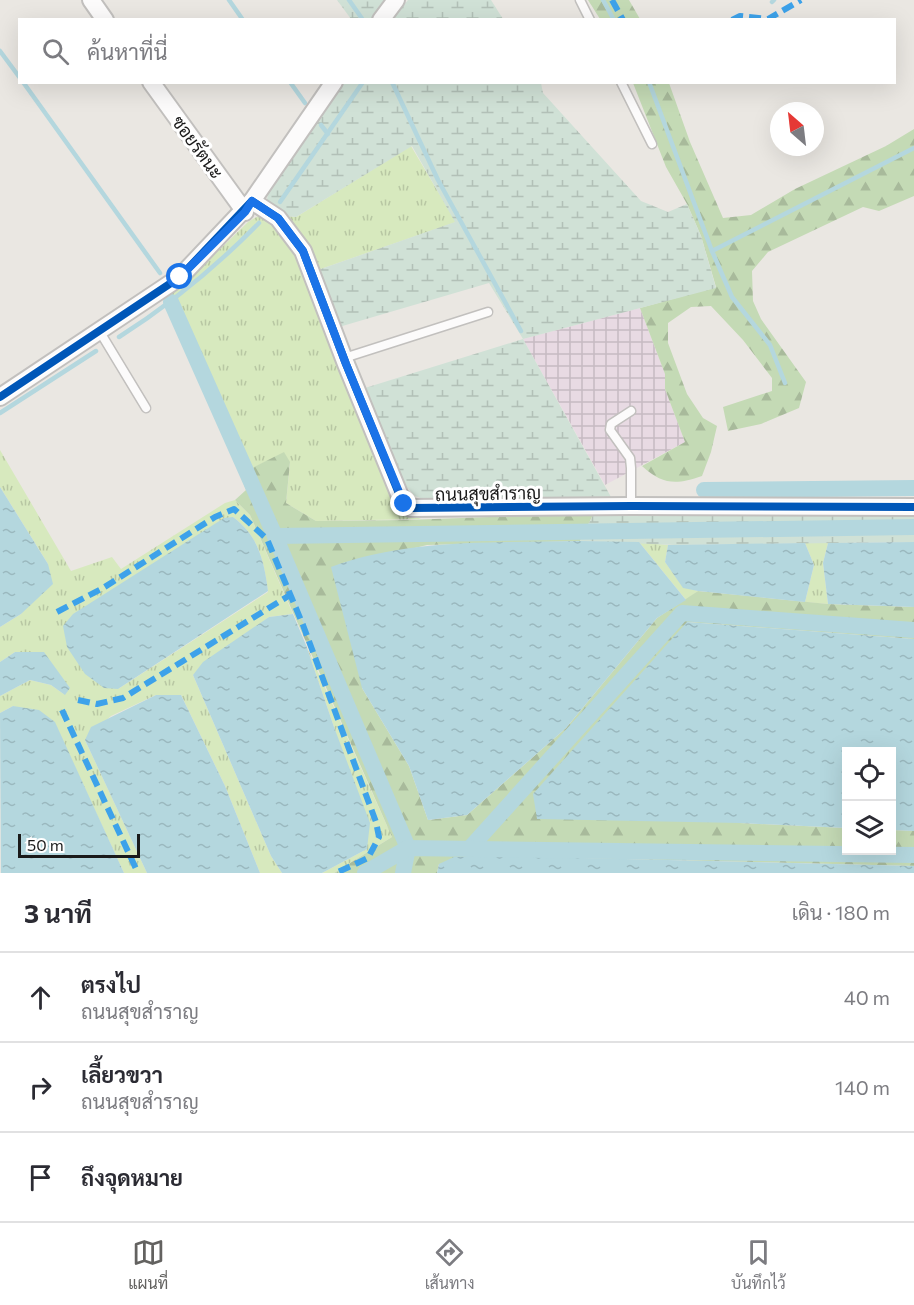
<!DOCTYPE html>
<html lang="th">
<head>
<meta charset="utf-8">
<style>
	body { margin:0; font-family:Commissioner,Sarabun,sans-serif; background:#f7f7f7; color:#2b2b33 }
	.controls { position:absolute; right:18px; bottom:18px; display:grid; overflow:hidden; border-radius:0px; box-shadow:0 6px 24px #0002 }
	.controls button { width:54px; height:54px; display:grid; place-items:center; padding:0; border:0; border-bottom:2px solid #e1e1e2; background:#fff; color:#2b2b33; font:30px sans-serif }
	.compass { position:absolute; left:770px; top:102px; width:54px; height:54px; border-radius:50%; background:#fff; box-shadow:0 6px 24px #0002; rotate:332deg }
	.scale { position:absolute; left:18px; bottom:15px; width:122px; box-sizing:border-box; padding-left:6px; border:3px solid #1a1a1a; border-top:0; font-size:16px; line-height:21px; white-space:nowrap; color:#1a1a1a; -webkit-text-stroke:4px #fff; paint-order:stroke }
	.stop { position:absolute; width:18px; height:18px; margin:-14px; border:4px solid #1a73e8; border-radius:50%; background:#fff }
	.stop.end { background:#1a73e8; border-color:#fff; box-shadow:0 2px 6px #0008 }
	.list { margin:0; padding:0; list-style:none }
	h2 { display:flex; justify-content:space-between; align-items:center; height:78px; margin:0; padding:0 24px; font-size:26px }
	h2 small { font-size:20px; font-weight:400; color:#7c7c81 }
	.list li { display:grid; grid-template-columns:39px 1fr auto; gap:18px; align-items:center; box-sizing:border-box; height:90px; padding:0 24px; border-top:2px solid #e1e1e2 }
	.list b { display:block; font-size:22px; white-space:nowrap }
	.list p { margin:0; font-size:20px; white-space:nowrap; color:#7c7c81 }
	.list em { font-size:20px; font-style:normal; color:#7c7c81 }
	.icon { flex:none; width:33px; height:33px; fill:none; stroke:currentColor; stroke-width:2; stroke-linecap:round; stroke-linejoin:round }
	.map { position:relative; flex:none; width:914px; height:873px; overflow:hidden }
	.search { position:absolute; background:#fff; box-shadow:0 6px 24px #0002; left:18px; right:18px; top:18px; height:66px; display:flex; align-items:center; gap:15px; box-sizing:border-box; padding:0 21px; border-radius:0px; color:#7c7c81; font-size:22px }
	.sheet { height:348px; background:#fff }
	nav { display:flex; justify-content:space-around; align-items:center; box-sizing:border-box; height:84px; border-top:2px solid #e1e1e2; background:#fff; font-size:16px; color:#7c7c81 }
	nav a { display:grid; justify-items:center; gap:3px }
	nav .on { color:#636260 }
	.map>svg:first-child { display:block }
	.industrial { fill:url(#industrial-grid) }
	.grass { fill:url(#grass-tufts); fill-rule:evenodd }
	.forest { fill:url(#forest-firs) }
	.wetland { fill:url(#wetland-marsh) }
	.water { fill:url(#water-ripples) }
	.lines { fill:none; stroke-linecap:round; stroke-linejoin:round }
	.stream { stroke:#b4d7de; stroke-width:4.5 }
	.canal { stroke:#b4d7de; stroke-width:16 }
	.service-casing { stroke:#c2c0be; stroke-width:11 }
	.minor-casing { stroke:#c2c0be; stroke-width:20 }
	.service { stroke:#fcfbfb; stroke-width:8 }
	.minor { stroke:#fcfbfb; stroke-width:16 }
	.quiet { stroke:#3da2ea; stroke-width:6; stroke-dasharray:12 6; stroke-linecap:butt }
	.cycleway-casing { stroke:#fff; stroke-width:11 }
	.cycleway { stroke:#0057b8; stroke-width:8 }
	.route { stroke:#1a73e8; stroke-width:8 }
	.labels { text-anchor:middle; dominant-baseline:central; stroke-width:6; stroke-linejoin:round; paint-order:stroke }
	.street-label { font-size:18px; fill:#1a1a1a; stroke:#fff }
</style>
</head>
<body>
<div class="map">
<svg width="914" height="873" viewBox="0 0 914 873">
	<defs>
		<pattern id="industrial-grid" width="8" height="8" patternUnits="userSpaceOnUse" patternTransform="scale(1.5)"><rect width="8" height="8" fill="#e8dae3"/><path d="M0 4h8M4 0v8" fill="none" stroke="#c6bac2"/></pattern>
		<pattern id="grass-tufts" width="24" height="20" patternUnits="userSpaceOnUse" patternTransform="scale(1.5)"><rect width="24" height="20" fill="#d7e9be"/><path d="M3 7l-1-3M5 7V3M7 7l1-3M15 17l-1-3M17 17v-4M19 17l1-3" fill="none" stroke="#b8c7a3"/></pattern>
		<pattern id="forest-firs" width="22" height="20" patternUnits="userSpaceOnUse" patternTransform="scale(1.5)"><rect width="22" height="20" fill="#c4dab5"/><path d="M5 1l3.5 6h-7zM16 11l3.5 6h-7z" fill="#a8ba9b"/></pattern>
		<pattern id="wetland-marsh" width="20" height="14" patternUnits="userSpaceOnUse" patternTransform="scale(1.5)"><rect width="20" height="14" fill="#d0e1d6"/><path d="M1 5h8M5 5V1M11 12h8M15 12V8" fill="none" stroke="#b2c0b7"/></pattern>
		<pattern id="water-ripples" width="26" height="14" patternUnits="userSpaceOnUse" patternTransform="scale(1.5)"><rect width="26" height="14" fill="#b4d7de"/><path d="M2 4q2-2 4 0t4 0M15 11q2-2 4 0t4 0" fill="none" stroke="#9ab8be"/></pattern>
	</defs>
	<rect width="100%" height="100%" fill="#eae7e2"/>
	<path class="industrial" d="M640 308 665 374V389L685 442 605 485 523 339Z"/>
	<g class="grass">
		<path d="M411 146 456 222 318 270 286 216 296 217Z"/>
		<path d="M260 215 275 224 297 256 400 510 421 519 316 521 286 503 290 463 284 453 240 474 164 297 214 255 248 222Z"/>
		<path d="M0 450 71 571 112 557 121 569 225 503 235 500 250 515 293 614 269 617 193 675 271 856 282 873H260L225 786 181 695H156L111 716 85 740 147 873H124L54 722 13 706 0 713V696L30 680 51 685 65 695 15 652 0 662V627L21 614 48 564 0 487ZM233 517C259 536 264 562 268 592L118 689Z"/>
		<path d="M639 542 668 545 665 562 683 587 698 591 686 600Z"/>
		<path d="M805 543H828L823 563 828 604 805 602 814 565Z"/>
		<path d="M306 645 392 837 334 873H322L367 849 334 727Z"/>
	</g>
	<g class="forest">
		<path d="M588 0H629L640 19H600Z"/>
		<path d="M633 83H669L690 142 723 218 751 215 795 189 886 146 914 129V196L879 211 863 207 768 252 752 271 753 301 761 319 806 382 799 408 761 424 728 431 723 407 772 391V378L743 340 711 306 691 307 668 323V343L687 394 703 418 717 426 711 452 702 476C676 485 663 485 642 466L685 442 665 389V374L640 308 716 287 701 236 687 204 666 167Z"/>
		<path d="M284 452 290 462 286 503 316 521 407 520 594 513 580 541 427 545 411 549 362 688 409 766 428 820 467 815 566 728 657 618 698 591 828 604 914 607V639L687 622 740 823 846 828V850H892V830L914 831V866L502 856 439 864 437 873H334L392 837 250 515 235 500 246 490 240 474Z"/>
	</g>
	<g class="wetland">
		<path d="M337 0H385L372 20 351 19Z"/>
		<path d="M408 0H491L503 19H392Z"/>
		<path d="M344 83H541L543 93 641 201 668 212 687 204 701 236 716 288 523 339 611 497 428 501 415 496 403 483 365 388 523 339 489 283 339 327 318 270 455 222 412 146 296 217 286 216 267 200C271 174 326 107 344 83Z"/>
		<path d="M594 513 914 514V542L675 545 580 541Z"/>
	</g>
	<g class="water">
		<path d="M0 487 48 564 53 584 21 614 0 627Z"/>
		<path d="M233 517C259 536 264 562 268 591L118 689 104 688 85 674 67 647 63 626 73 614 224 518Z"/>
		<path d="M580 541 639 542 686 600 657 618 566 728 467 815 428 820 409 766 362 688 331 567C408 538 498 543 580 541Z"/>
		<path d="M914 542V607L828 604 823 563 828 543Z"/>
		<path d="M805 543 814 565 805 602 698 591 683 588 665 562 668 545Z"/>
		<path d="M293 614 306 645 334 727 370 823 367 849 322 873H282L271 856 193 675 203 662 269 617Z"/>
		<path d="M687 622 914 639V831L892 830V752H846V828L740 823 537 819 533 794Z"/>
		<path d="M15 652H44L70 688 65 695 51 685 30 680 0 696V662Z"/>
		<path d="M156 695H181L225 786 260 873H147L85 740 91 727Z"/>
		<path d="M13 706 39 710 55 722 124 873H1L0 713Z"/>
		<path d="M502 856 914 866V873H437L439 864 454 857Z"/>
	</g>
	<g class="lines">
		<g class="stream">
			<path d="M229 0 243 20"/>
			<path d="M349 0 363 20"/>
			<path d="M603 0 614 20"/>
			<path d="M772 2 774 0"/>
			<path d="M0 51 20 78"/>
			<path d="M23 82 160 273"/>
			<path d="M290 82 305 103"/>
			<path d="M392 82 438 180 521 331"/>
			<path d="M649 82 712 251"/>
			<path d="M321 125 328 134"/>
			<path d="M280 202 363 82"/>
			<path d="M119 337C171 304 216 267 259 223"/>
			<path d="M785 383 770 345 732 297 712 251 914 148"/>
			<path d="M0 413 96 351"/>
		</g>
		<g class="canal">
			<path d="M171 302 275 536 408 848 403 873"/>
			<path d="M704 490 914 488"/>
			<path d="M275 536 914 527"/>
			<path d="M469 849 682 613 914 630"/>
			<path d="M365 873 408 848 914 855"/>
		</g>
		<g class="service-casing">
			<g id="service">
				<path d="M580 0 590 20"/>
				<path d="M621 82 652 144"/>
				<path d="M100 332 146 408"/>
				<path d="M344 358 488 312"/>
				<path d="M631 411 611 424 610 430 630 458 631 468V506"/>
			</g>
		</g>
		<g class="minor-casing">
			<g id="minor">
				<path d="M91 0 105 20"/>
				<path d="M381 20 396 0"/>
				<path d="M151 82 245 212"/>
				<path d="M252 201 334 82"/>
				<path d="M0 397 180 277 252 201 278 218 303 251 346 364 400 496 404 504 411 508 631 506 914 507"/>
			</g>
		</g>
		<use href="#service" class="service"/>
		<use href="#minor" class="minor"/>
		<g class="quiet">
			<path d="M612 0 623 20"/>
			<path d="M732 20 740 16 768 19 801 0"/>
			<path d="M57 612 103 588 215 517 234 509 267 539 303 625 376 822 379 837 368 858 336 873"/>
			<path d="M78 700 97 704 123 698 290 595"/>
			<path d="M62 710 138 873"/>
		</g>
		<g class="cycleway-casing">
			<path id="cycleway" d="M0 397 180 277 252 201 278 218 303 251 346 364 400 496 404 504 411 508 631 506 914 507"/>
		</g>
		<use href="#cycleway" class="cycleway"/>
	</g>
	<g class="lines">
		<path class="route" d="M180 277 245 212 252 201 278 218 303 251 346 364 404 504"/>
	</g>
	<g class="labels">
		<g class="street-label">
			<text transform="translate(198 147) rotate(54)">ซอยรัตนะ</text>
			<text transform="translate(488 493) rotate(-1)">ถนนสุขสำราญ</text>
		</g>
	</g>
</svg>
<div class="controls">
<button><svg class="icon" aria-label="locate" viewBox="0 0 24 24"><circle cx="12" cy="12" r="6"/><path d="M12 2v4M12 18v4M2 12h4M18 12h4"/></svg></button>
<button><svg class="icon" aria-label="layers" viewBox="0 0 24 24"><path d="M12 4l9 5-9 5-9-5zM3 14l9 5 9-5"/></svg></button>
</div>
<svg class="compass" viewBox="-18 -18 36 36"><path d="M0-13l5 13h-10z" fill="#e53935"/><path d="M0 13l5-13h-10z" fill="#7c7c81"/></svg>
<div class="scale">50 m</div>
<div class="stop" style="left:180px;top:277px"></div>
<div class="stop end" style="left:404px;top:504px"></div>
<div class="search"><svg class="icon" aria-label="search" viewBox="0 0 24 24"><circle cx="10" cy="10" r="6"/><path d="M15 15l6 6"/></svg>ค้นหาที่นี่</div>
</div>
<section class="sheet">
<h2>3 นาที<small>เดิน · 180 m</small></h2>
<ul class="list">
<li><svg class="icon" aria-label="ahead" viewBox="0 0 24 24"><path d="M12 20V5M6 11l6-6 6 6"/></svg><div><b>ตรงไป</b><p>ถนนสุขสำราญ</p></div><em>40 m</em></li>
<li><svg class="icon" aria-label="right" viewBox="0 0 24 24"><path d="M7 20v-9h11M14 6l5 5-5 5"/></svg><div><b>เลี้ยวขวา</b><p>ถนนสุขสำราญ</p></div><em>140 m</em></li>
<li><svg class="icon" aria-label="arrive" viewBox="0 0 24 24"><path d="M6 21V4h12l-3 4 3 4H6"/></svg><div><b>ถึงจุดหมาย</b></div></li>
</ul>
</section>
<nav>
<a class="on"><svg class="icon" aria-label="map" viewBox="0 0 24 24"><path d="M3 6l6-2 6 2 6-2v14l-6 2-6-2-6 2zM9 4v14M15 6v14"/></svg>แผนที่</a>
<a><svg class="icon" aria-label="directions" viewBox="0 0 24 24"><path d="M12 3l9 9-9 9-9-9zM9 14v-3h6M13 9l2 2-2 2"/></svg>เส้นทาง</a>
<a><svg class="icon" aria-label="saved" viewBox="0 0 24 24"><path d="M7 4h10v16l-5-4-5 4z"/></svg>บันทึกไว้</a>
</nav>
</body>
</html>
